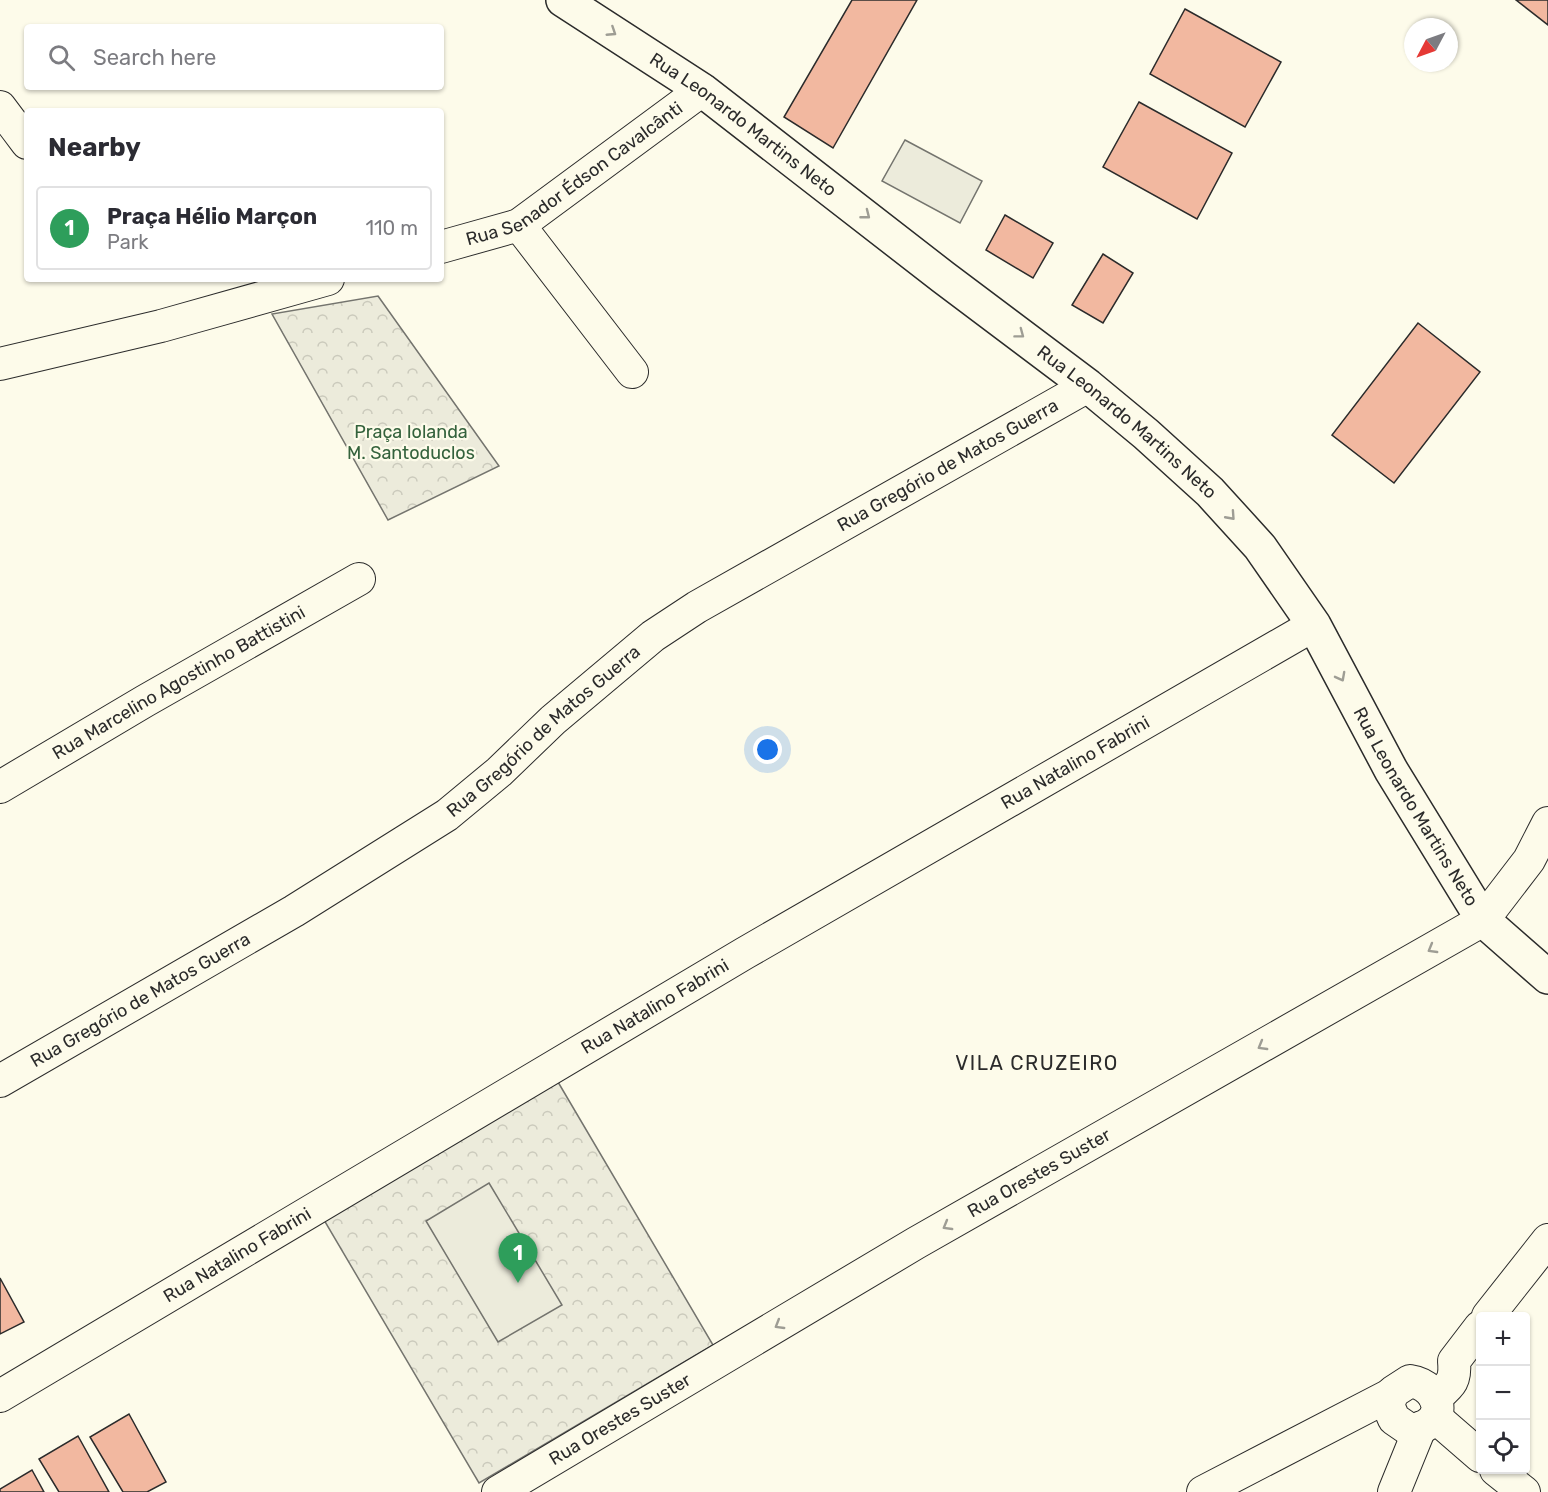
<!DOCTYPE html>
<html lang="en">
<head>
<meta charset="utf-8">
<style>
	body { margin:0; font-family:Rubik,sans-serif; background:#f7f7f7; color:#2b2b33 }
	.controls { position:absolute; right:18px; bottom:18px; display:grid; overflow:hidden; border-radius:6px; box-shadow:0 2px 4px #0004 }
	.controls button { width:54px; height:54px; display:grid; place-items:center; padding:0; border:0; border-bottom:2px solid #e1e1e2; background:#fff; color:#2b2b33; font:30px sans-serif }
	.compass { position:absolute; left:1404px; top:18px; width:54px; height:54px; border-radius:50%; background:#fff; box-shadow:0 2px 4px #0004; rotate:229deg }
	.you { position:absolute; left:768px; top:750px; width:21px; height:21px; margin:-15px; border:4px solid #fff; border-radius:50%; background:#1a73e8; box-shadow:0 0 0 9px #1a73e833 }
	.badge { display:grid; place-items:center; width:39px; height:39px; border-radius:50%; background:#d93025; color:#fff; font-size:20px; font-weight:700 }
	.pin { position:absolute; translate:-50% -50px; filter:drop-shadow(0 2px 3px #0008) }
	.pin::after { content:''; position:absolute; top:32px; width:21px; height:18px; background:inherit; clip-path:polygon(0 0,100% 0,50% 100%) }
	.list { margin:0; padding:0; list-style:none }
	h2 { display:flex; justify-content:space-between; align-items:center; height:78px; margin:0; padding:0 24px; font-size:26px }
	h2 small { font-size:20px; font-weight:400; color:#7c7c81 }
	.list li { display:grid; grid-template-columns:39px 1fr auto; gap:18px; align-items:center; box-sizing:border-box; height:84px; margin:0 12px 12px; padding:0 12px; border:2px solid #e1e1e2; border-radius:6px }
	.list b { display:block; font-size:22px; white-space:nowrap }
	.list p { margin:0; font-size:20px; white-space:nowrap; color:#7c7c81 }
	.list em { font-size:20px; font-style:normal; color:#7c7c81 }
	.icon { flex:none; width:33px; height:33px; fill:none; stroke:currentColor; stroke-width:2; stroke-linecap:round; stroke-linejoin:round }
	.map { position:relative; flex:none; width:1548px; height:1492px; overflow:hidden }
	.search { position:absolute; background:#fff; box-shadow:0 2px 4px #0004; left:24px; top:24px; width:420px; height:66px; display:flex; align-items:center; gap:15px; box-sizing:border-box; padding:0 21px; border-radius:6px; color:#7c7c81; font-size:22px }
	.panel { position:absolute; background:#fff; box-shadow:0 2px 4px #0004; left:24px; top:108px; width:420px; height:174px; border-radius:6px }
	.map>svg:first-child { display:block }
	.forest { fill:url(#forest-crowns); stroke:#74746e; stroke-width:1.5 }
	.pitch { fill:#ecebdb; stroke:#74746e; stroke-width:1.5 }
	.building { fill:#f2b8a0; stroke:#2b2b2b; stroke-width:1.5 }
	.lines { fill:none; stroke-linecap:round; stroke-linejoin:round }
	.street-casing { stroke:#2b2b2b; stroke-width:34 }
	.secondary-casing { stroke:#2b2b2b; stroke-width:36 }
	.street { stroke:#fdfbea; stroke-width:32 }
	.secondary { stroke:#fdfbea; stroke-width:33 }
	.oneway { stroke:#9e9d94 }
	.labels { text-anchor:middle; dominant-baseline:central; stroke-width:4.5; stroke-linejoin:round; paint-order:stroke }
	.street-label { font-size:18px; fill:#2b2b2b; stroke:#fdfbea }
	.park-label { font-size:18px; fill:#34623c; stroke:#fdfbea }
	.neighbourhood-label { font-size:20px; letter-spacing:1.5px; fill:#2b2b2b; stroke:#fdfbea }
</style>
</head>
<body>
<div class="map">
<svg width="1548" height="1492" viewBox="0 0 1548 1492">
	<defs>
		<pattern id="forest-crowns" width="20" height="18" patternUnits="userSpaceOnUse" patternTransform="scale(1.5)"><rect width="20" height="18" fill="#ecebdb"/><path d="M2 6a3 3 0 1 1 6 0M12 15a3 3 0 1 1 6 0" fill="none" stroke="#cbcabc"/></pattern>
	</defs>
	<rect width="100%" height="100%" fill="#fdfbea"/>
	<g class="forest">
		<path d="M378 296 499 466 388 520 272 314Z"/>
		<path d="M558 1082 713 1345 479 1483 324 1220Z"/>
	</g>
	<g class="pitch">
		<path d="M905 140 982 181 960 223 882 181Z"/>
		<path d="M489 1183 562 1305 498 1342 426 1221Z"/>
	</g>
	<g class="building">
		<path d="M852 0H917L833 148 784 117Z"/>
		<path d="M1516 0H1548V25Z"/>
		<path d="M1185 9 1281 62 1245 127 1150 74Z"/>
		<path d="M1139 102 1232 153 1197 219 1103 167Z"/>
		<path d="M1005 215 1053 243 1033 278 986 250Z"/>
		<path d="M1103 254 1133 273 1103 323 1072 305Z"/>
		<path d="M1418 323 1480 372 1394 483 1332 435Z"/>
		<path d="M0 1278 24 1322 0 1334Z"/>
		<path d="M129 1414 166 1482 147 1492H123L90 1437Z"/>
		<path d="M78 1436 109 1492H59L39 1459Z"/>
		<path d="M32 1470 44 1492H0V1489Z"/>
	</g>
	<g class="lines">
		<g class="street-casing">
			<g id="street">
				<path d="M0 107 27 143"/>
				<path d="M519 225 632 372"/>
				<path id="s1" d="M441 247 519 225 702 90"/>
				<path d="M0 364 161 326 328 279"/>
				<path id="s2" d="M0 787 145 701 359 579"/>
				<path id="s3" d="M0 1081 294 911 447 815 499 772 553 720 653 636 697 607 1088 386"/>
				<path d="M1488 1316 1548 1240"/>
				<path d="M1410 1381C1442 1386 1451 1425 1410 1430L1394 1419 1388 1405 1393 1392Z"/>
				<path id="s4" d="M0 1396 745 953 1314 625"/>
				<path d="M1435 1398C1450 1385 1456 1382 1454 1361L1480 1327"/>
				<path d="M1435 1417 1480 1456"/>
				<path d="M1496 1470 1524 1492"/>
				<path id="s5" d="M498 1492 916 1243 1483 920 1529 860 1548 823"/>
				<path d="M1203 1492 1392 1394"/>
				<path d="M1394 1492 1420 1428"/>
			</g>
		</g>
		<g class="secondary-casing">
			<g id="secondary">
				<path id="s6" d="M563 0 702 90 943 277 1088 386 1146 434 1210 492 1260 547 1314 625 1391 770 1483 920 1548 977"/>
			</g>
		</g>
		<use href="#street" class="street"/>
		<use href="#secondary" class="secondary"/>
	</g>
	<defs><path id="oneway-chevron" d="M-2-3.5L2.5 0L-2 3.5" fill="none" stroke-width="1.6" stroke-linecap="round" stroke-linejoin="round" transform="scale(1.5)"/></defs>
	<g class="oneway">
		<use href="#oneway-chevron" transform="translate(612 32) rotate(33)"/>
		<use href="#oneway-chevron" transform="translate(866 215) rotate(38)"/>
		<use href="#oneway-chevron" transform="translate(1020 334) rotate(37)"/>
		<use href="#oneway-chevron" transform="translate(1231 516) rotate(48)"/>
		<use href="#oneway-chevron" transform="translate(1341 677) rotate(62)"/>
		<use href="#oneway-chevron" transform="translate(1432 949) rotate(150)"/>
		<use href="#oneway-chevron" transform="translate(1262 1046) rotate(150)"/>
		<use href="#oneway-chevron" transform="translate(947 1226) rotate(150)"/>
		<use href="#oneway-chevron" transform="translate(779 1325) rotate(149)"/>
	</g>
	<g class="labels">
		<g class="street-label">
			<text stroke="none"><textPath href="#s6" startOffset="219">Rua Leonardo Martins Neto</textPath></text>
			<text stroke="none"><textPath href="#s1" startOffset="154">Rua Senador Édson Cavalcânti</textPath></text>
			<text stroke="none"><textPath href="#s6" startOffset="705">Rua Leonardo Martins Neto</textPath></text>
			<text stroke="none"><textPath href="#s3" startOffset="1134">Rua Gregório de Matos Guerra</textPath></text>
			<text stroke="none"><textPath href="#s2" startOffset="207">Rua Marcelino Agostinho Battistini</textPath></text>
			<text stroke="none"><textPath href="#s3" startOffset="648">Rua Gregório de Matos Guerra</textPath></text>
			<text stroke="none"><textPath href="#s4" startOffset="1248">Rua Natalino Fabrini</textPath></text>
			<text stroke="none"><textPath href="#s6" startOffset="1191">Rua Leonardo Martins Neto</textPath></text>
			<text stroke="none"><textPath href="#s3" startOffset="162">Rua Gregório de Matos Guerra</textPath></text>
			<text stroke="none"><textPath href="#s4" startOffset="762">Rua Natalino Fabrini</textPath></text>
			<text stroke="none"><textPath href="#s5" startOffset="628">Rua Orestes Suster</textPath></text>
			<text stroke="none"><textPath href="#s4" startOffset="276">Rua Natalino Fabrini</textPath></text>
			<text stroke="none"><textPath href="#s5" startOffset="142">Rua Orestes Suster</textPath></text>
		</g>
		<g class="park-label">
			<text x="411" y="432">Praça Iolanda<tspan x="411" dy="21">M. Santoduclos</tspan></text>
		</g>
		<g class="neighbourhood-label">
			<text x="1037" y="1063">VILA CRUZEIRO</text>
		</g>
	</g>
</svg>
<div class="controls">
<button>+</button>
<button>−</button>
<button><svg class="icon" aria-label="locate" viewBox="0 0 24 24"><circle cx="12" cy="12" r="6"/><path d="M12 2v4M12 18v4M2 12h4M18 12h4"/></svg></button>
</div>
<svg class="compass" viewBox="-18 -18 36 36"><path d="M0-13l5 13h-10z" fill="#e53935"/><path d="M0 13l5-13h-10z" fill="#7c7c81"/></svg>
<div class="you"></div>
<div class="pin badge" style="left:518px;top:1283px;background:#2e9e5b">1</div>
<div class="search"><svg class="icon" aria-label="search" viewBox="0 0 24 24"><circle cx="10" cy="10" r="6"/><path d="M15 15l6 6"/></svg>Search here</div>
<section class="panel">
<h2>Nearby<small></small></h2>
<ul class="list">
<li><span class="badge" style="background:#2e9e5b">1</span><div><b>Praça Hélio Marçon</b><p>Park</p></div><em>110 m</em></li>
</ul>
</section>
</div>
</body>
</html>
